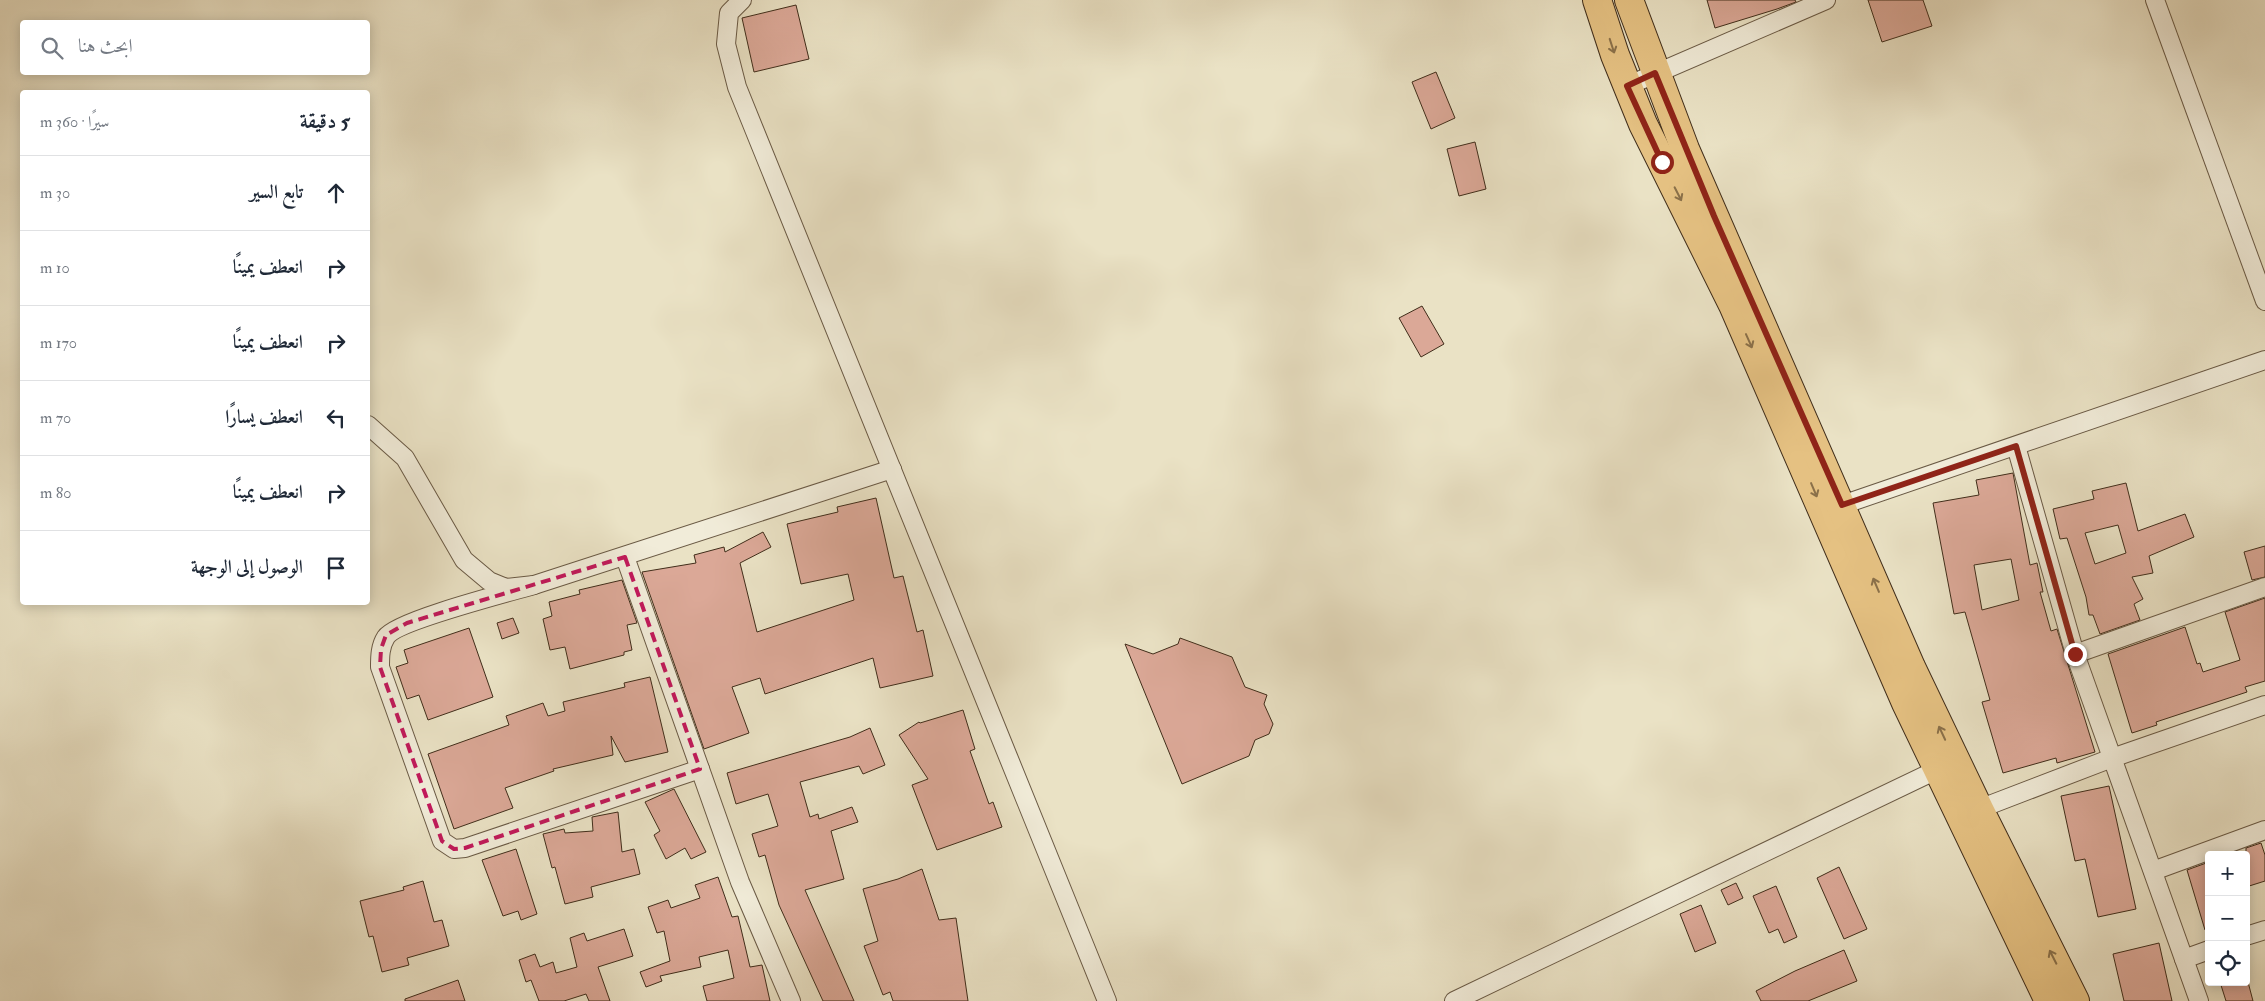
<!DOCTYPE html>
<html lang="ar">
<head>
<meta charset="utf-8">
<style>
	body { margin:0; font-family:"IM FELL Double Pica",Amiri,serif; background:#f6f6f7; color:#1f2937; direction:rtl }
	.controls { position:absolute; right:15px; bottom:15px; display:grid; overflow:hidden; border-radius:5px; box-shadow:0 2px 12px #0003 }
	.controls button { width:45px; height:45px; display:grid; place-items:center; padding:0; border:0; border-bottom:1px solid #e0e1e3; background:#fff; color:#1f2937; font:25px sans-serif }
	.stop { position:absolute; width:15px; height:15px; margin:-11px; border:4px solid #8f2418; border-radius:50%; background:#fff }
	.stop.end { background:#8f2418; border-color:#fff; box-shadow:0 1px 5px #0008 }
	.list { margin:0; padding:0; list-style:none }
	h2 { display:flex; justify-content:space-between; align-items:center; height:65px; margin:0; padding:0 20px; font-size:21px }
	h2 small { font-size:16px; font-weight:400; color:#747a83 }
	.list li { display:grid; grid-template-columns:32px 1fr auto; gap:15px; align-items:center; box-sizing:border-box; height:75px; padding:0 20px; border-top:1px solid #e0e1e3 }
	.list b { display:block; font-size:19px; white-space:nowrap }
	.list em { font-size:16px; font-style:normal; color:#747a83 }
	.icon { flex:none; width:28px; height:28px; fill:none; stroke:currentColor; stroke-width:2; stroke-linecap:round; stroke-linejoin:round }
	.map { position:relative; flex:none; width:2265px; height:1001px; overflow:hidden; direction:ltr }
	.search { position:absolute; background:#fff; box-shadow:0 2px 12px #0003; left:20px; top:20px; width:350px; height:55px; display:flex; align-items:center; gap:12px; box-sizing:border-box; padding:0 18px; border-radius:5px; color:#747a83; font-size:19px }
	.panel { position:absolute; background:#fff; box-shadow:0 2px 12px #0003; left:20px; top:90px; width:350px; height:515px; border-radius:5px; direction:rtl }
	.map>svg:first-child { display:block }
	.building { fill:#dba897; stroke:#402d1a; fill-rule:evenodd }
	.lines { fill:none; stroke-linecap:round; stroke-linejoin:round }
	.street-casing { stroke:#6a5a45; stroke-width:20 }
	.primary-casing { stroke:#402d1a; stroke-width:30 }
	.street { stroke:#f1ecd9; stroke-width:18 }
	.primary { stroke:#e5c182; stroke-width:28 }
	.oneway { stroke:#8a7049 }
	.route { stroke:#8f2418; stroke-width:6 }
	.marked { fill:none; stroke:#c2185b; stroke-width:4; stroke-dasharray:10 6; stroke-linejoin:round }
</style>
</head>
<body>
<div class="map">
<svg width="2265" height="1001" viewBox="0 0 2265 1001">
	<rect width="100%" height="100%" fill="#eae2c5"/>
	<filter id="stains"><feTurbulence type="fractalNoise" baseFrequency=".004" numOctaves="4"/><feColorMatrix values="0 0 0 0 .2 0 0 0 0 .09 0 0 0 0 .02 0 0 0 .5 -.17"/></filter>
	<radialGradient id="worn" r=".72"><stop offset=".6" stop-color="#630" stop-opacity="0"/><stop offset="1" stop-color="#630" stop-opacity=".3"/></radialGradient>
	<g class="building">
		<path d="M1707 0H1795L1796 2 1777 9 1715 28Z"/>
		<path d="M1868 0H1923L1932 26 1882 42Z"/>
		<path d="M796 5 809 59 754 72 742 18Z"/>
		<path d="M1436 72 1455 118 1431 129 1412 82Z"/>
		<path d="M1475 142 1486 189 1459 196 1447 149Z"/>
		<path d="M1422 306 1444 344 1421 357 1399 318Z"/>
		<path d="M2013 473 2030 565 2037 563 2043 592H2040L2051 631 2057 629 2095 752 2057 763 2056 758 2003 773 1982 702 1990 700 1965 612 1954 614 1933 503 1979 495 1976 480ZM2011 559 2019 600 1982 610 1974 565Z"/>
		<path d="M2126 483 2138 531 2185 514 2194 537 2149 556 2153 573 2132 577 2143 599 2134 604 2140 620 2100 634 2093 615H2089L2086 597 2067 538 2060 539 2053 509 2094 499 2092 491ZM2118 525 2126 553 2095 564 2085 533Z"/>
		<path d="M876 498 894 578 903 576 917 632 923 630 933 676 880 688 873 658 765 694 760 678 732 687 749 733 704 749 642 572 696 563 694 555 724 547 725 552 763 532 771 547 740 563 757 632 854 600 848 574 801 584 787 524 838 512 837 507Z"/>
		<path d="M2265 546V577L2252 580 2244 552Z"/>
		<path d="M622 580 637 623 627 625 632 650 624 652V655L570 669 565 647 550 650 543 619 552 616 549 602 580 594 579 590Z"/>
		<path d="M2265 598V681L2245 687 2247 692 2156 722 2157 725 2132 733 2108 654 2185 627 2197 664 2200 663 2203 672 2240 660 2225 612Z"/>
		<path d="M513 618 519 633 502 639 497 623Z"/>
		<path d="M469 628 493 697 428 720 419 695 407 699 396 667 408 663 404 650Z"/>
		<path d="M1180 638 1232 657 1245 687 1267 695 1264 704 1273 724 1269 734 1255 740 1249 756 1182 784 1125 644 1153 654 1178 644Z"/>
		<path d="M650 677 668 752 625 762 611 736 613 755 553 769 554 771 505 788 513 808 454 829 428 754 509 725 506 716 543 703 548 716 565 711 563 702 625 687 624 683Z"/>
		<path d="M963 710 975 749 970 751 989 804 993 802 1002 827 937 850 912 785 928 779 899 735 919 722 920 723Z"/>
		<path d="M870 728 885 765 863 774 859 766 800 782 810 817 818 814 819 819 852 807 858 822 831 831 844 879 805 890 854 1001H823L779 905 765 855 759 857 752 834 778 826 768 794 736 804 727 773 850 737Z"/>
		<path d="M2109 786 2136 909 2098 917 2085 859 2075 861 2061 796Z"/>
		<path d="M674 789 706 852 691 859 685 848 666 859 654 835 660 831 645 802Z"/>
		<path d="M618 812 622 852 634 849 640 874 591 887 593 897 565 904 555 867 552 868 543 834 564 829 565 833 593 831 592 817Z"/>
		<path d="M2261 843 2265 855V881L2246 887V848Z"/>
		<path d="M516 849 537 914 521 920 518 911 503 916 482 860Z"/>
		<path d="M2209 862V929L2205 930 2187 870Z"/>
		<path d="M1839 867 1867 929 1844 939 1817 878Z"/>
		<path d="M922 869 939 920 956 918 968 1001H893L890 992 883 995 864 946 878 941 863 889 898 879Z"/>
		<path d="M718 877 732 917 738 916 750 967 762 965 770 1001H707L703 986 734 978 728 950 699 957 701 967 660 976 662 981 646 987 640 972 670 961 664 931 657 933 648 907 668 900 671 908 700 898 695 885Z"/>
		<path d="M423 881 434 922 442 920 449 946 407 958 409 965 382 972 373 936 369 937 360 901 404 890 403 887Z"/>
		<path d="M1736 883 1743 898 1728 905 1721 890Z"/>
		<path d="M1776 886 1797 937 1784 943 1778 929 1769 933 1753 896Z"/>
		<path d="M1701 905 1716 943 1695 952 1680 914Z"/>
		<path d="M624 929 633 956 598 967 610 1001H589L586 994 564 1001H539L531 980 526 982 519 960 535 954 540 967 553 962 556 973 577 967 570 938 584 933 587 941Z"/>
		<path d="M2159 943 2172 1001H2124L2113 954Z"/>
		<path d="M1844 950 1857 981 1808 1001H1761L1756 991 1795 971Z"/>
		<path d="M458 980 465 1001H405V999Z"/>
		<path d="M2220 982H2248L2253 1001H2226Z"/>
	</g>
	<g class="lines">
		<g class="street-casing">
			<g id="street">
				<path d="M742 0 729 13 726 44 737 87 1107 1001"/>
				<path d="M2155 0 2265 301"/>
				<path d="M1627 86 1826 0"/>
				<path d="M368 425 405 458 464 560 489 581 506 588 534 585 892 469"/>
				<path d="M2016 446 2075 654 2199 1001"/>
				<path d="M1842 505 2265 360"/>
				<path d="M625 557 740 882 791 1001"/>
				<path d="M534 585C510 592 396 621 386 637 380 646 380 657 380 667L442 841 454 849 465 848 700 769"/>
				<path d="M2075 654 2265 587"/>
				<path d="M1979 809 2112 758 2265 705"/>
				<path d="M2153 871 2265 830"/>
				<path d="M2246 936 2265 930"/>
				<path d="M2184 959 2209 950"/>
				<path d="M1454 1001 1947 765"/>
			</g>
		</g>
		<g class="primary-casing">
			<g id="primary">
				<path d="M1597 0 1615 55 1643 124 1733 305 1906 703 2049 1001"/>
				<path d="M1629 0 1685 149 1911 667 1979 809 2075 1001"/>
			</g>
		</g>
		<use href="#street" class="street"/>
		<use href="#primary" class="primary"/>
	</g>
	<defs><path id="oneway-shaft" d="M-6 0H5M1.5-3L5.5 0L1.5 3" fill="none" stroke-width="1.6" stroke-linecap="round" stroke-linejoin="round" transform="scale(1.25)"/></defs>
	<g class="oneway">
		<use href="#oneway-shaft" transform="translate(1612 46) rotate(72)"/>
		<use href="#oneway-shaft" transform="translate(1678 194) rotate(63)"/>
		<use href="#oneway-shaft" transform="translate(1749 341) rotate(66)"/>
		<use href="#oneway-shaft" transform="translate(1814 490) rotate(67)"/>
		<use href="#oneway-shaft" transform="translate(1876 585) rotate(-113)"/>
		<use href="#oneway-shaft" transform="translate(1942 733) rotate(-115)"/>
		<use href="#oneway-shaft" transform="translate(2053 957) rotate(-117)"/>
	</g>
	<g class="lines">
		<path class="route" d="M1662 162 1627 86 1655 73 1714 216 1842 505 2016 446 2075 654"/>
	</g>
	<path class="marked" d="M625 557 700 769 465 848 454 849 442 841 380 667 381 649 386 635 407 623Z"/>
	<rect width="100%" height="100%" filter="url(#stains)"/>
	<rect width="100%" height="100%" fill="url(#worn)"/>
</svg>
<div class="controls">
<button>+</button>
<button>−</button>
<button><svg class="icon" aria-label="locate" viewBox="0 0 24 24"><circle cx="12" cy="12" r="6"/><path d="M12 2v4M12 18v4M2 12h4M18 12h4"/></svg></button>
</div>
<div class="stop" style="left:1662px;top:162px"></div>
<div class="stop end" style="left:2075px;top:654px"></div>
<div class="search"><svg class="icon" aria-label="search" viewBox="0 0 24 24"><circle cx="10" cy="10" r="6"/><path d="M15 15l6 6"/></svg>ابحث هنا</div>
<section class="panel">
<h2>5 دقيقة<small>سيرًا · 360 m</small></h2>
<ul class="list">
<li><svg class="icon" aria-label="ahead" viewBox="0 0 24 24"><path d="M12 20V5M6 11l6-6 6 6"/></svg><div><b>تابع السير</b></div><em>30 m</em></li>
<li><svg class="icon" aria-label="right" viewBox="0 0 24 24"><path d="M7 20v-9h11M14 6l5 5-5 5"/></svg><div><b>انعطف يمينًا</b></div><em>10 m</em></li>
<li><svg class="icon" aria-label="right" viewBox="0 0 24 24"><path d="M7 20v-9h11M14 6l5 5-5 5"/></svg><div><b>انعطف يمينًا</b></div><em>170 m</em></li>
<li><svg class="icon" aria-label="left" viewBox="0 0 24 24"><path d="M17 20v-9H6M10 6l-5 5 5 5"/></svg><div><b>انعطف يسارًا</b></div><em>70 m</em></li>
<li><svg class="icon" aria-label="right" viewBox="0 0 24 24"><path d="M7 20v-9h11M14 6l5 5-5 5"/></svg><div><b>انعطف يمينًا</b></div><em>80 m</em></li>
<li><svg class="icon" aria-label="arrive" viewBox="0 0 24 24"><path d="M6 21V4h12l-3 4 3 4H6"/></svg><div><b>الوصول إلى الوجهة</b></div></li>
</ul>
</section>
</div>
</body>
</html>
